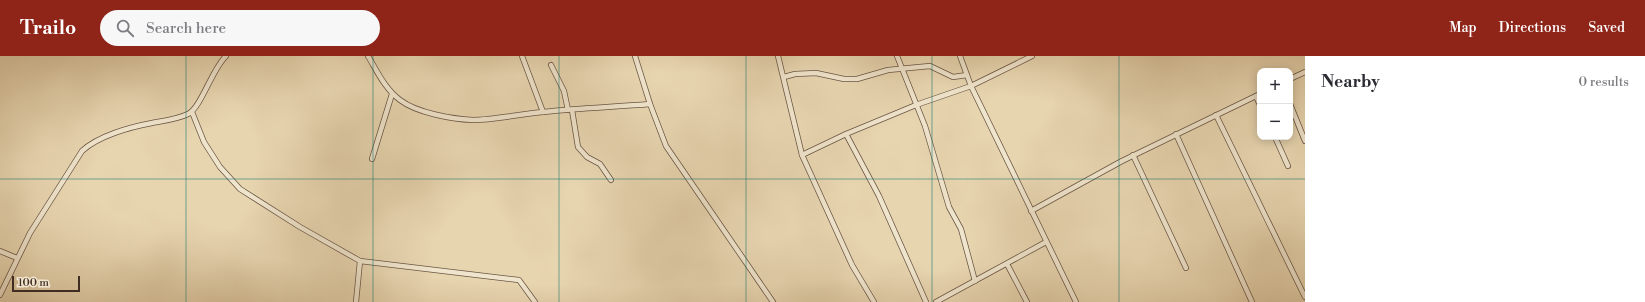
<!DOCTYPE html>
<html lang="en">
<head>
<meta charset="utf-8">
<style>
	body { margin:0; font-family:"Libre Bodoni",serif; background:#f7f7f7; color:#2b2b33 }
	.controls { position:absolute; right:12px; top:12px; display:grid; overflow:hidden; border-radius:8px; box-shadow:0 2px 10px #0003 }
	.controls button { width:36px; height:36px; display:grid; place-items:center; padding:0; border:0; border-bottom:1px solid #e1e1e2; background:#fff; color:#2b2b33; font:20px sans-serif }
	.scale { position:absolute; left:12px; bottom:10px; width:68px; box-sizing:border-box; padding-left:4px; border:2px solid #402c21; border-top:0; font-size:11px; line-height:14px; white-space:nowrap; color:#402c21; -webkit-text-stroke:3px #efe4cc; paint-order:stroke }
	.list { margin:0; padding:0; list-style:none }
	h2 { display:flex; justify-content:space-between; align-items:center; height:52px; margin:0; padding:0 16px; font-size:17px }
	h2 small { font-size:13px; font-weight:400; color:#7c7c81 }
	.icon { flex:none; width:22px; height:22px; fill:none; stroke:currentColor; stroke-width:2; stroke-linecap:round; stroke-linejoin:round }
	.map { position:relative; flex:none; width:1305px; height:246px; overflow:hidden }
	header { display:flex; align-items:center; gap:24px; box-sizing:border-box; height:56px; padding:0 20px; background:#8f2418; color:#fff }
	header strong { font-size:19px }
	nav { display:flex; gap:22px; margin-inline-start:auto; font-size:14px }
	.search { width:280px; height:36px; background:#f7f7f7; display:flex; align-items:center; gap:10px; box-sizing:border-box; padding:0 14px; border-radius:22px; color:#7c7c81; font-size:15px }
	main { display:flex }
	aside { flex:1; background:#fff }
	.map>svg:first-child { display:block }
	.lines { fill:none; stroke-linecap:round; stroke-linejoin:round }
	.minor-casing { stroke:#6a5645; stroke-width:6 }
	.minor { stroke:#efe4cc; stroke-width:4.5 }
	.grid { fill:none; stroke:#0f766e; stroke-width:1; stroke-opacity:0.55 }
</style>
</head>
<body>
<header>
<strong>Trailo</strong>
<div class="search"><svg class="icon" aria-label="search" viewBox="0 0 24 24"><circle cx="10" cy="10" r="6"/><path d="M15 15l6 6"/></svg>Search here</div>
<nav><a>Map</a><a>Directions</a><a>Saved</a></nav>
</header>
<main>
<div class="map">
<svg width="1305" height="246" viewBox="0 0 1305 246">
	<rect width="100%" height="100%" fill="#e7d5b0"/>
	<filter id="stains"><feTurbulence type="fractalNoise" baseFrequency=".005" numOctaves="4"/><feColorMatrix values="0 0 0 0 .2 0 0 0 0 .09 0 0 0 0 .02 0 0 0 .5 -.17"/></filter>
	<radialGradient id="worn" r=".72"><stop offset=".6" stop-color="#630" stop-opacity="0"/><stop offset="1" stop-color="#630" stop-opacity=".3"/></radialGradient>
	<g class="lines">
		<g class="minor-casing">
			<g id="minor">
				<path d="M368 0C377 15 385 33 400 44 417 57 452 63 473 64 494 64 521 58 543 56 578 52 614 51 650 48"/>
				<path d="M522 0 543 56"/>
				<path d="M635 0 650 48 666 90 773 246"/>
				<path d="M778 0 802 99 852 209 874 246"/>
				<path d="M897 0 925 70 949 151 961 173 975 225"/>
				<path d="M960 0 971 30 1076 246"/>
				<path d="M551 9 564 35 568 54"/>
				<path d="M784 21 795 18 816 17 844 23H857L888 14 930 10 953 21 967 19"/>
				<path d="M1290 23 1305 16"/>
				<path d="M1256 40 1260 49"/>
				<path d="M1290 48 1305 85"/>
				<path d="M572 54 578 91 587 101 600 108 611 124"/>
				<path d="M192 56 204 86 220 111 240 133 300 171 360 205 356 246"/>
				<path d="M1216 59 1305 241"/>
				<path d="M846 78 879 140 926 246"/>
				<path d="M1176 78 1252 246"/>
				<path d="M1275 81 1288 110"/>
				<path d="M802 99 846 78 916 49 971 30 1032 0"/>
				<path d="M1133 99 1186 212"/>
				<path d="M372 103 392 38"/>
				<path d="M1031 155 1122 105 1260 38"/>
				<path d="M0 195 17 202"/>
				<path d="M360 205 519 224 535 246"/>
				<path d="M1007 208 1027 246"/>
				<path d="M0 239 30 177 82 95C98 80 130 71 152 67 163 65 178 63 188 58 201 52 212 13 226 0"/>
				<path d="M936 246 1046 186"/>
			</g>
		</g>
		<use href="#minor" class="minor"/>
	</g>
	<path class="grid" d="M186 0V246M373 0V246M559 0V246M746 0V246M932 0V246M1119 0V246M0 123H1305"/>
	<rect width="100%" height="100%" filter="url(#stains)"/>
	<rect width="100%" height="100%" fill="url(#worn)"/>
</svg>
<div class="controls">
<button>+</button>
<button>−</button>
</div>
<div class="scale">100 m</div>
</div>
<aside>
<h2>Nearby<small>0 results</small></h2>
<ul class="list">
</ul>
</aside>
</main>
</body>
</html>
